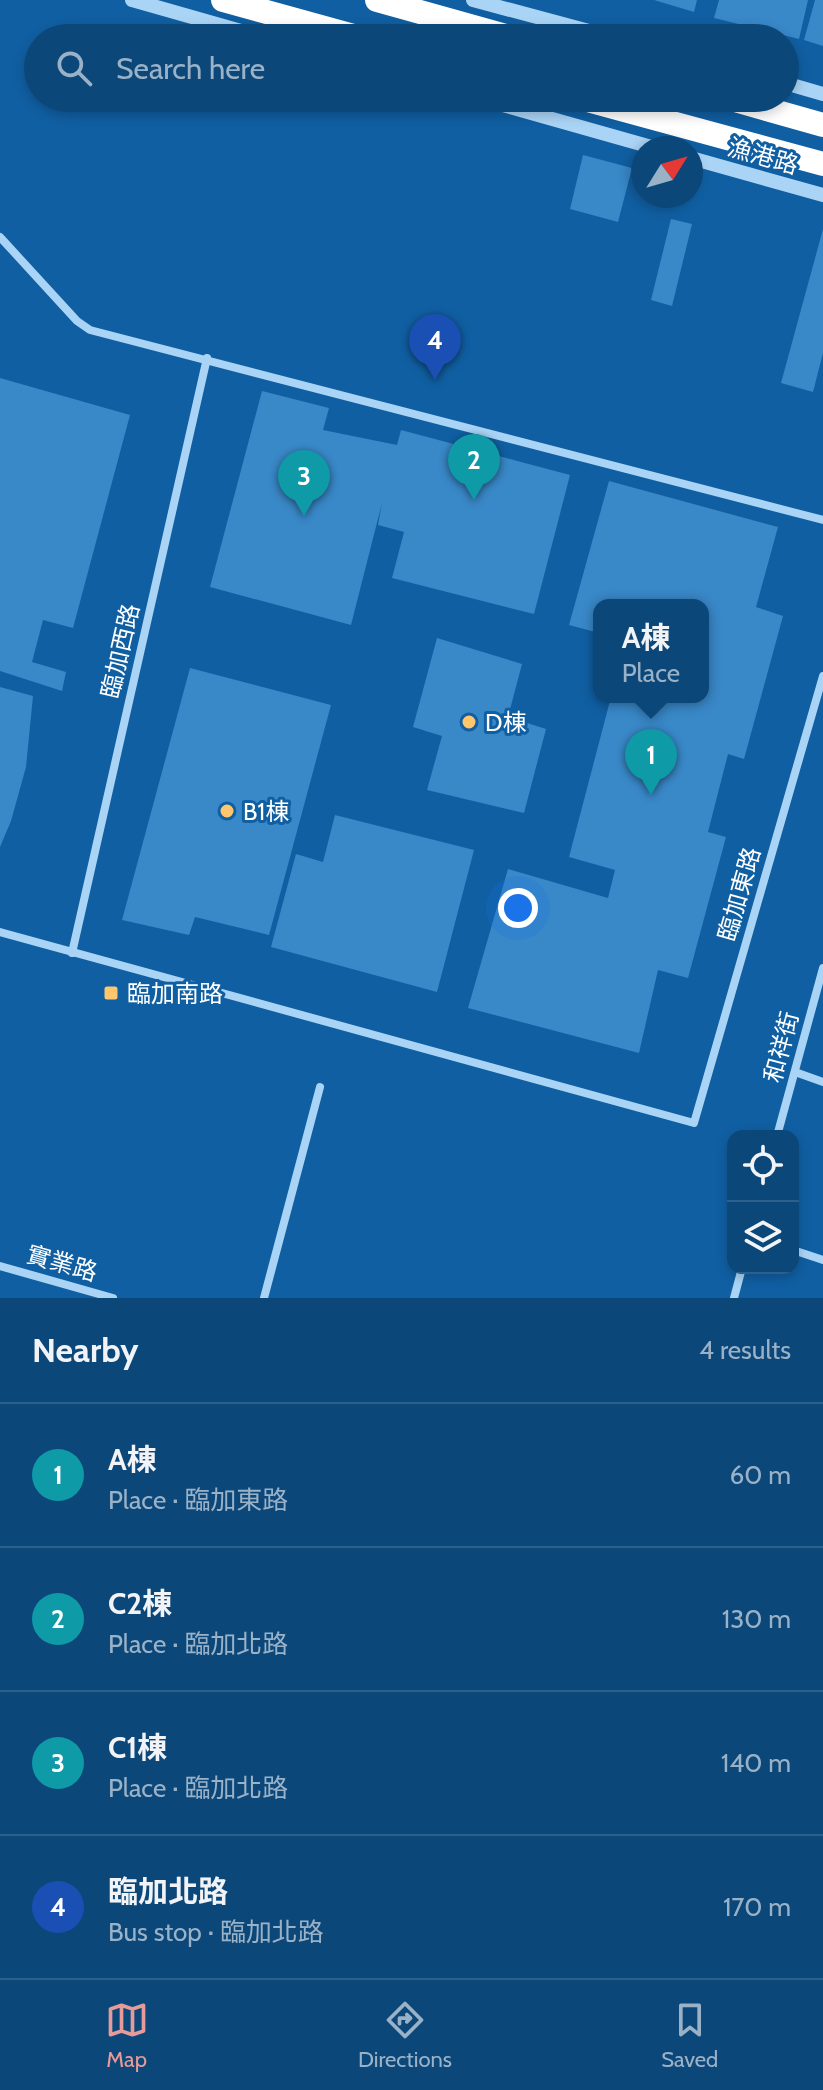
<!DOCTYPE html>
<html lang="en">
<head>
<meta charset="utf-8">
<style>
	body { margin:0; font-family:Cabin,"Noto Sans TC",sans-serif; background:#154e7f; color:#f1f3f6 }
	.controls { position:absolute; right:24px; bottom:24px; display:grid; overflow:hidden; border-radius:16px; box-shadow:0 4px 12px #0003 }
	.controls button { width:72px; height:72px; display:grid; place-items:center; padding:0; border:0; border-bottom:2px solid #2c5f8b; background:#0c477a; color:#f1f3f6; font:40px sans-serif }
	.compass { position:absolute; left:631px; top:136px; width:72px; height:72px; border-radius:50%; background:#0c477a; box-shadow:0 4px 12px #0003; rotate:53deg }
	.you { position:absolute; left:518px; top:908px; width:28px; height:28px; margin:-20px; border:6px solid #fff; border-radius:50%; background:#1a73e8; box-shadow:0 0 0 12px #1a73e833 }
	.badge { display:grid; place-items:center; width:52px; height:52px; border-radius:50%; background:#e69b98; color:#fff; font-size:26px; font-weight:700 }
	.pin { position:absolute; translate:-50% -66px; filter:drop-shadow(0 2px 4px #0008) }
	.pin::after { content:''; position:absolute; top:42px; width:28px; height:24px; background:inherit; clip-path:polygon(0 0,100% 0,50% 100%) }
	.popup { position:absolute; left:593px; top:599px; width:116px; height:104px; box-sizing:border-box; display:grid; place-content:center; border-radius:16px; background:#0c477a; filter:drop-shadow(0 2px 6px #0005); font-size:26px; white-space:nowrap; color:#9ab2c7 }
	.popup b { font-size:30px; color:#f1f3f6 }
	.popup::after { content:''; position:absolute; left:50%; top:100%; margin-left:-16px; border:16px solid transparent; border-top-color:#0c477a }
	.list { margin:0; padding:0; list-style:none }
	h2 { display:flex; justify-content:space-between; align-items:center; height:104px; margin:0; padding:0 32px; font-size:34px }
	h2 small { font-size:26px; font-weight:400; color:#9ab2c7 }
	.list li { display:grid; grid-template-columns:52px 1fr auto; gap:24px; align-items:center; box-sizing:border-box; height:144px; padding:0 32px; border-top:2px solid #2c5f8b }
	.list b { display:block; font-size:30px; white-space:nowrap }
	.list p { margin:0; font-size:26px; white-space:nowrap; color:#9ab2c7 }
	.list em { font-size:26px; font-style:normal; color:#9ab2c7 }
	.icon { flex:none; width:44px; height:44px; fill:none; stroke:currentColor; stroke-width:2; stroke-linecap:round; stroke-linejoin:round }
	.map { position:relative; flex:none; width:823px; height:1298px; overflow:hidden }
	.search { position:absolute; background:#0c477a; box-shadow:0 4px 12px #0003; left:24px; right:24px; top:24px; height:88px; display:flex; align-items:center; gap:20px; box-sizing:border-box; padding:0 28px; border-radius:44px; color:#9ab2c7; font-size:30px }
	.sheet { height:680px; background:#0c477a }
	nav { display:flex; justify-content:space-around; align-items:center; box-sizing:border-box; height:112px; border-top:2px solid #2c5f8b; background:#0c477a; font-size:22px; color:#9ab2c7 }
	nav a { display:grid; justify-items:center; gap:4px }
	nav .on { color:#e69b98 }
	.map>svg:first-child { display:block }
	.building { fill:#3988c8 }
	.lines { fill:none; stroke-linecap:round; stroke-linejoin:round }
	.minor { stroke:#aad4f6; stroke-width:8 }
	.tertiary { stroke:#aad4f6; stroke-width:14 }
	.motorway { stroke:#fff; stroke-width:24 }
	.poi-dot { fill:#ffc66e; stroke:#105fa2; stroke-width:3 }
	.labels { text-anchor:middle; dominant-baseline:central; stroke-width:6; stroke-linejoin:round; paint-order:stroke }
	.street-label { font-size:24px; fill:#fff; stroke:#105fa2 }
	.poi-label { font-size:24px; fill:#fff; stroke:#105fa2; text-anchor:start }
</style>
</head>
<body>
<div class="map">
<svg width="823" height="1298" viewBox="0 0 823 1298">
	<rect width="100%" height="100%" fill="#105fa2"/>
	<g class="building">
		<path d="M654 0H697L694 12Z"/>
		<path d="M719 0H808L799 39 714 18Z"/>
		<path d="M815 0H823V46L804 40Z"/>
		<path d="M583 155 632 168 618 222 570 209Z"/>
		<path d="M671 219 692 224 672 306 651 300Z"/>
		<path d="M823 229V353L813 392 781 383Z"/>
		<path d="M0 378 130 415 73 628 43 620 32 662 66 672 62 691 0 671Z"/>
		<path d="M262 391 329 408 323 430 397 445 401 430 570 475 534 614 392 578 404 532 378 525 382 503 351 625 210 587Z"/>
		<path d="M609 481 778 527 756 607 783 616 744 759 728 754 708 832 726 837 688 978 658 970 639 1053 468 1008 508 869 608 898 615 870 569 857 611 697H703V605H599V633L569 625Z"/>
		<path d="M437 638 522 664 508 717 546 729 524 813 427 790 442 736 413 727Z"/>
		<path d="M190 668 331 705 269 935 195 917 189 935 122 920Z"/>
		<path d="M0 687 33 696 26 767 11 821 0 847Z"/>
		<path d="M335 815 474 850 437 992 271 947 296 854 323 862Z"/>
	</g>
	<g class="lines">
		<g class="minor">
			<path d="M0 237 77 321 90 330 823 520"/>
			<path d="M0 932 694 1123 823 676"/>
			<path d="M72 953 207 358"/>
			<path d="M795 1072 823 1082"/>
			<path d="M777 1136 823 968"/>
			<path d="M793 1250 823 1260"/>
			<path d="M0 1266 113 1298"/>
			<path d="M264 1298 320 1087"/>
			<path d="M734 1298 742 1268"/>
		</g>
		<g class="tertiary">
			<path d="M132 0 266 38"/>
			<path d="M473 0 615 38"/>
			<path d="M785 83 823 94"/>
			<path d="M478 98 655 148"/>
			<path d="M691 158 823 195"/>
		</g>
		<g class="motorway">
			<path d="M223 0 361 38"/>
			<path d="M377 0 513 38"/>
			<path d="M580 98 823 164"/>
			<path d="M728 98 823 125"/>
		</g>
	</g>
	<g class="poi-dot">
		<circle cx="469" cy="722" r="8"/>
		<circle cx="227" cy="811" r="8"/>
		<rect x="103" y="985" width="16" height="16" rx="4"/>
	</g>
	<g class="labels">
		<g class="street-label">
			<text transform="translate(763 156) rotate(16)">漁港路</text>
			<text transform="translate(120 651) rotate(-77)">臨加西路</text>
			<text transform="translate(739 894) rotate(-74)">臨加東路</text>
			<text transform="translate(781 1047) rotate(-75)">和祥街</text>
			<text transform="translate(62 1263) rotate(16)">實業路</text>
		</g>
		<g class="poi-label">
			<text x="485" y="722">D棟</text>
			<text x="243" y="811">B1棟</text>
			<text x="127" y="993">臨加南路</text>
		</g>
	</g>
</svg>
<div class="controls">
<button><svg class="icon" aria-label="locate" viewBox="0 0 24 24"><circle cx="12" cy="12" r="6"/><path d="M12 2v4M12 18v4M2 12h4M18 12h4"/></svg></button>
<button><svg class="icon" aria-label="layers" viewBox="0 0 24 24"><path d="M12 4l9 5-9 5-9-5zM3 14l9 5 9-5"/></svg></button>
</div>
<svg class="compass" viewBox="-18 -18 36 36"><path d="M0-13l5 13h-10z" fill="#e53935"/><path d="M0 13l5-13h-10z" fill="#9ab2c7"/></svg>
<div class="you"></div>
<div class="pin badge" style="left:651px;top:795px;background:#0f9aa8">1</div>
<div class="popup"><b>A棟</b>Place</div>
<div class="pin badge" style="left:474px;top:500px;background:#0f9aa8">2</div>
<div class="pin badge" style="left:304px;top:516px;background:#0f9aa8">3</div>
<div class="pin badge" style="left:435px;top:380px;background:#1a4fb4">4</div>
<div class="search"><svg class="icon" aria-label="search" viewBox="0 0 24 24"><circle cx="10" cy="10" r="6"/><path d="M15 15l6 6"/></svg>Search here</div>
</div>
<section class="sheet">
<h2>Nearby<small>4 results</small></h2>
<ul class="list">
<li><span class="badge" style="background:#0f9aa8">1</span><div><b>A棟</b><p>Place · 臨加東路</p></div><em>60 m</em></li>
<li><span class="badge" style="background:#0f9aa8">2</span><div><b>C2棟</b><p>Place · 臨加北路</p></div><em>130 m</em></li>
<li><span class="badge" style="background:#0f9aa8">3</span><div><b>C1棟</b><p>Place · 臨加北路</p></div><em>140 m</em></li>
<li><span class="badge" style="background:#1a4fb4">4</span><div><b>臨加北路</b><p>Bus stop · 臨加北路</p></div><em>170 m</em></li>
</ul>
</section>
<nav>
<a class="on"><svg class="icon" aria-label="map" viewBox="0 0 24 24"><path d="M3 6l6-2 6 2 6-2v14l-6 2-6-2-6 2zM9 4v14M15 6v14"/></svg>Map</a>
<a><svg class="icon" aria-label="directions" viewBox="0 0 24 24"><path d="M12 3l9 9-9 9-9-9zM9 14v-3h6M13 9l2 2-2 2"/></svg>Directions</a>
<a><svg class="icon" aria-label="saved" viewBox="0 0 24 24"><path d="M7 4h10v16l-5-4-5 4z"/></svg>Saved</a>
</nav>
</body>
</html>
